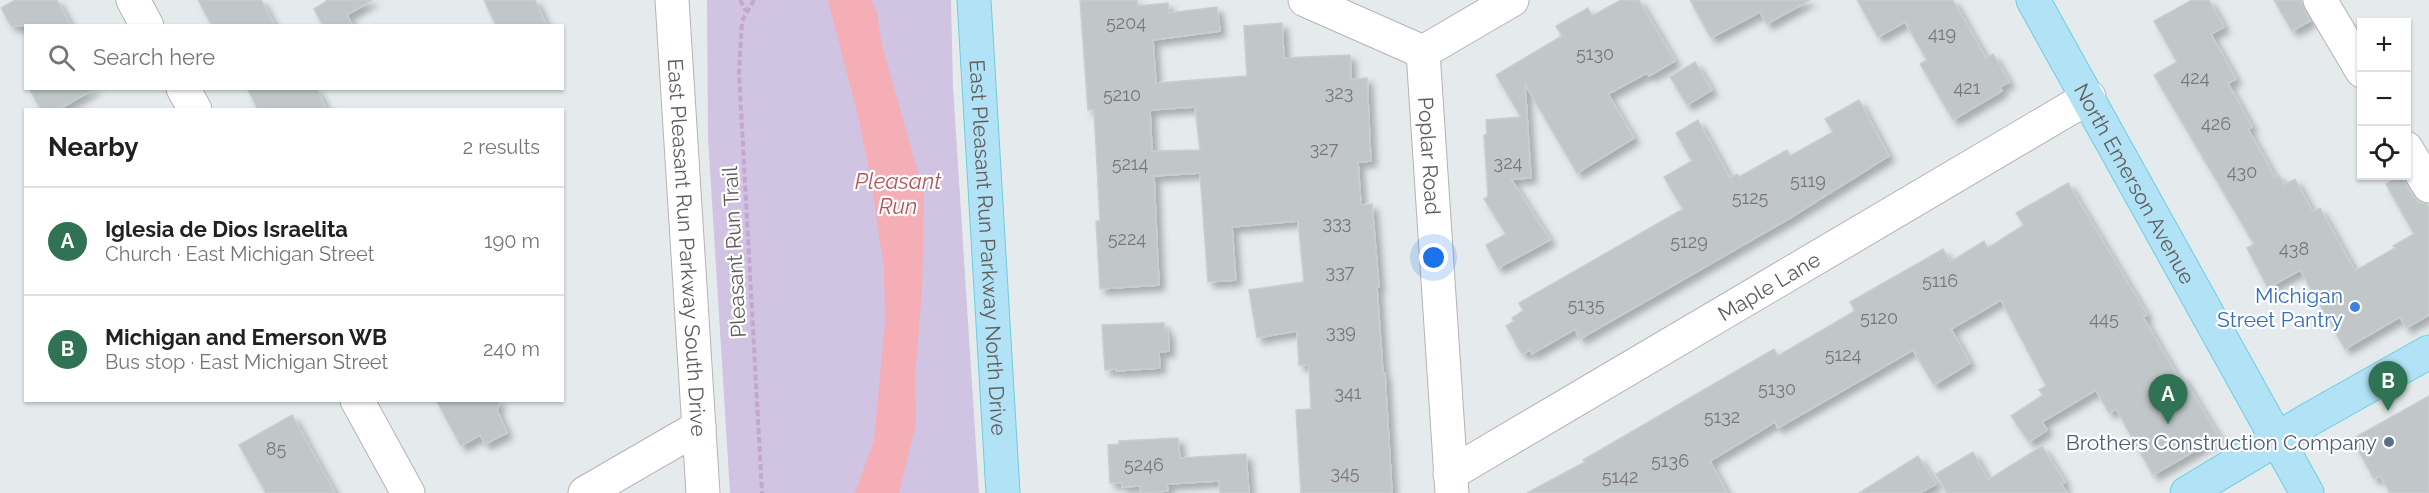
<!DOCTYPE html>
<html lang="en">
<head>
<meta charset="utf-8">
<style>
	body { margin:0; font-family:Raleway,sans-serif; background:#f2f2f2; color:#202124 }
	.controls { position:absolute; right:18px; top:18px; display:grid; overflow:hidden; border-radius:0px; box-shadow:0 2px 4px #0004 }
	.controls button { width:54px; height:54px; display:grid; place-items:center; padding:0; border:0; border-bottom:2px solid #e0e0e0; background:#fff; color:#202124; font:30px sans-serif }
	.you { position:absolute; left:1434px; top:258px; width:21px; height:21px; margin:-15px; border:4px solid #fff; border-radius:50%; background:#1a73e8; box-shadow:0 0 0 9px #1a73e833 }
	.badge { display:grid; place-items:center; width:39px; height:39px; border-radius:50%; background:#307254; color:#fff; font-size:20px; font-weight:700 }
	.pin { position:absolute; translate:-50% -50px; filter:drop-shadow(0 2px 3px #0008) }
	.pin::after { content:''; position:absolute; top:32px; width:21px; height:18px; background:inherit; clip-path:polygon(0 0,100% 0,50% 100%) }
	.list { margin:0; padding:0; list-style:none }
	h2 { display:flex; justify-content:space-between; align-items:center; height:78px; margin:0; padding:0 24px; font-size:26px }
	h2 small { font-size:20px; font-weight:400; color:#757577 }
	.list li { display:grid; grid-template-columns:39px 1fr auto; gap:18px; align-items:center; box-sizing:border-box; height:108px; padding:0 24px; border-top:2px solid #e0e0e0 }
	.list b { display:block; font-size:22px; white-space:nowrap }
	.list p { margin:0; font-size:20px; white-space:nowrap; color:#757577 }
	.list em { font-size:20px; font-style:normal; color:#757577 }
	.icon { flex:none; width:33px; height:33px; fill:none; stroke:currentColor; stroke-width:2; stroke-linecap:round; stroke-linejoin:round }
	.map { position:relative; flex:none; width:2429px; height:493px; overflow:hidden }
	.search { position:absolute; background:#fff; box-shadow:0 2px 4px #0004; left:24px; top:24px; width:540px; height:66px; display:flex; align-items:center; gap:15px; box-sizing:border-box; padding:0 21px; border-radius:0px; color:#757577; font-size:22px }
	.panel { position:absolute; background:#fff; box-shadow:0 2px 4px #0004; left:24px; top:108px; width:540px; height:294px; border-radius:0px }
	.map>svg:first-child { display:block }
	.green { fill:#d1c4e2 }
	.water { fill:#f5adb6 }
	.building { fill:#c1c7c9; stroke:#c4cfd1; stroke-width:1.5; fill-rule:evenodd; filter:url(#shadow) }
	.lines { fill:none; stroke-linecap:round; stroke-linejoin:round }
	.minor-casing { stroke:#b8b2b2; stroke-width:35 }
	.major-casing { stroke:#6acee0; stroke-width:35 }
	.path { stroke:#c3a7d0; stroke-width:4; stroke-dasharray:6 3; stroke-linecap:butt }
	.minor { stroke:#fff; stroke-width:33 }
	.major { stroke:#b1e2f5; stroke-width:33 }
	.shop-dot { fill:#3f7fe0; stroke:#fff; stroke-width:2 }
	.service-dot { fill:#5c6f8a; stroke:#fff; stroke-width:2 }
	.labels { text-anchor:middle; dominant-baseline:central; stroke-width:4.5; stroke-linejoin:round; paint-order:stroke }
	.number-label { font-size:18px; fill:#7a7777 }
	.street-label { font-size:21px; fill:#635c5c; stroke:#fff }
	.shop-label { font-size:21px; fill:#366cbe; stroke:#fff; text-anchor:end }
	.service-label { font-size:21px; fill:#4e5e75; stroke:#fff; text-anchor:end }
	.water-label { font-size:22px; font-style:italic; fill:#b55357; stroke:#fff }
</style>
</head>
<body>
<div class="map">
<svg width="2429" height="493" viewBox="0 0 2429 493">
	<defs>
		<filter id="shadow"><feDropShadow dx="5.5" dy="5.5" stdDeviation="3" flood-color="#0004"/></filter>
	</defs>
	<rect width="100%" height="100%" fill="#e5ebed"/>
	<path class="green" d="M707 0H951L953 87 979 493H730L708 137Z"/>
	<path class="water" d="M828 0H871L877 12 882 45 924 194 922 291 915 377 916 424 899 493H855L874 440 885 323 884 268 870 174 859 120Z"/>
	<g class="building">
		<path d="M15 0H57L71 26H11L1 8Z"/>
		<path d="M198 0H261L275 26H212Z"/>
		<path d="M328 0H372L347 15 353 26H323L314 9Z"/>
		<path d="M484 0H535L547 26H496Z"/>
		<path d="M1080 0H1137V6L1168 3 1169 13 1217 7 1220 31 1153 40 1156 83 1247 76 1244 26 1282 23 1284 58 1350 55 1351 79 1367 78 1371 161 1358 162 1361 205 1372 204 1376 251 1379 287H1377L1383 373H1385L1392 493H1301L1296 410 1311 409 1309 365H1299L1297 331 1257 338 1249 290 1304 282 1298 221 1232 227 1236 280 1208 282 1200 173 1154 176 1159 285 1100 289 1096 221H1100L1094 109 1088 110ZM1195 107 1200 150 1152 151 1150 110Z"/>
		<path d="M1621 0H1639L1675 61 1649 76 1647 73 1608 94 1634 138 1577 173 1525 84 1531 178 1511 179 1550 240 1498 268 1486 245 1506 234 1484 199 1488 196 1484 135H1487L1486 120 1521 117 1496 75 1562 36 1556 26 1588 8 1592 16Z"/>
		<path d="M1690 0H1810L1767 24 1760 12 1711 38Z"/>
		<path d="M1857 0H1953L1986 58 1993 54 2009 82 2000 87 2002 91 1953 120 1920 64 1927 60 1905 22 1878 37Z"/>
		<path d="M2192 0H2209L2224 27 2211 34 2236 79 2228 83 2252 127 2248 129 2275 177 2279 175 2284 185 2295 179 2313 212 2320 208 2355 271 2395 248 2393 246 2414 234 2386 184 2401 176 2413 196 2419 202 2427 204 2429 208V315L2406 328 2400 317 2345 349 2300 270 2268 288 2247 248 2254 244 2154 75 2177 62 2154 21Z"/>
		<path d="M2274 0H2301L2310 21 2292 31Z"/>
		<path d="M1695 62 1712 90 1687 105 1670 77Z"/>
		<path d="M29 88H95L58 110H41Z"/>
		<path d="M247 88H316L327 110H258Z"/>
		<path d="M1859 100 1889 156 1785 221 1580 339 1575 329 1532 354 1530 350 1522 354 1506 326 1514 321 1512 318 1523 311 1519 303 1683 209 1664 177 1692 161 1676 133 1698 120 1730 178 1737 174 1739 177 1787 150 1790 156 1833 132 1825 119Z"/>
		<path d="M2068 183 2147 315 2143 317 2178 377 2182 375 2219 437 2153 475 2116 409 2109 413 2096 390 2042 422 2047 430 2029 442 2011 416 2043 395 2039 390 2046 386 2001 300 1951 329 1970 363 1934 385 1913 350 1778 428 1775 422 1710 461 1727 493H1527L1585 462 1583 460 1774 349 1778 356 1855 311 1850 302 1943 249 1950 262 1984 241 1988 248 2024 225 2016 213Z"/>
		<path d="M1164 323V330H1168L1169 351 1159 352 1160 368 1116 371V369L1105 370 1102 325Z"/>
		<path d="M2429 396V493H2390L2380 476 2374 479 2352 439Z"/>
		<path d="M436 400H500L497 410 507 433 485 444 480 435 461 446Z"/>
		<path d="M292 415 335 493H266L239 445Z"/>
		<path d="M1178 438 1180 458 1246 454 1249 493H1220L1219 481 1167 484 1168 491 1141 493 1140 486 1122 487V483H1110L1108 445 1119 444V441Z"/>
		<path d="M2042 446 2065 482 2061 484 2067 493H1947L1936 474 1973 452 1988 480Z"/>
		<path d="M1918 456 1936 484 1920 493H1859Z"/>
	</g>
	<g class="lines">
		<g class="minor-casing">
			<g id="minor">
				<path d="M133 0 147 26"/>
				<path id="s1" d="M672 0 703 493"/>
				<path d="M1305 0 1423 52"/>
				<path d="M2320 0 2362 71"/>
				<path id="s2" d="M1423 52 1452 493"/>
				<path d="M1423 52 1512 0"/>
				<path d="M183 88 195 110"/>
				<path d="M2406 148 2429 186"/>
				<path d="M357 400 408 493"/>
				<path id="s3" d="M1450 474 2089 97"/>
				<path d="M585 493 699 427"/>
			</g>
		</g>
		<g class="major-casing">
			<g id="major">
				<path id="s4" d="M974 0 1003 493"/>
				<path id="s5" d="M2033 0 2307 493"/>
				<path d="M2187 493 2310 419 2429 352"/>
			</g>
		</g>
		<g class="path">
			<path d="M740 0 746 11"/>
			<path d="M754 0 742 21 739 73 762 493"/>
		</g>
		<use href="#minor" class="minor"/>
		<use href="#major" class="major"/>
	</g>
	<circle class="shop-dot" cx="2355" cy="307" r="6"/>
	<circle class="service-dot" cx="2389" cy="442" r="6"/>
	<g class="labels">
		<g class="number-label">
			<text x="1126" y="22">5204</text>
			<text x="1942" y="33">419</text>
			<text x="1595" y="53">5130</text>
			<text x="2195" y="77">424</text>
			<text x="1967" y="87">421</text>
			<text x="1339" y="92">323</text>
			<text x="1122" y="94">5210</text>
			<text x="2216" y="123">426</text>
			<text x="1324" y="148">327</text>
			<text x="1508" y="162">324</text>
			<text x="1130" y="163">5214</text>
			<text x="2242" y="171">430</text>
			<text x="1808" y="180">5119</text>
			<text x="1750" y="197">5125</text>
			<text x="1337" y="222">333</text>
			<text x="1127" y="238">5224</text>
			<text x="1689" y="241">5129</text>
			<text x="2294" y="248">438</text>
			<text x="1340" y="271">337</text>
			<text x="1940" y="280">5116</text>
			<text x="1586" y="304">5135</text>
			<text x="1879" y="317">5120</text>
			<text x="2104" y="318">445</text>
			<text x="1341" y="331">339</text>
			<text x="1843" y="354">5124</text>
			<text x="1777" y="388">5130</text>
			<text x="1348" y="392">341</text>
			<text x="1722" y="416">5132</text>
			<text x="276" y="448">85</text>
			<text x="1670" y="460">5136</text>
			<text x="1144" y="464">5246</text>
			<text x="1345" y="472">345</text>
			<text x="1620" y="476">5142</text>
		</g>
		<g class="street-label">
			<text stroke="none"><textPath href="#s2" startOffset="104">Poplar Road</textPath></text>
			<text stroke="none"><textPath href="#s5" startOffset="210">North Emerson Avenue</textPath></text>
			<text stroke="none"><textPath href="#s1" startOffset="248">East Pleasant Run Parkway South Drive</textPath></text>
			<text stroke="none"><textPath href="#s4" startOffset="248">East Pleasant Run Parkway North Drive</textPath></text>
			<text transform="translate(734 252) rotate(-93)">Pleasant Run Trail</text>
			<text stroke="none"><textPath href="#s3" startOffset="370">Maple Lane</textPath></text>
		</g>
		<g class="shop-label">
			<text x="2343" y="295">Michigan<tspan x="2343" dy="24">Street Pantry</tspan></text>
		</g>
		<g class="service-label">
			<text x="2377" y="442">Brothers Construction Company</text>
		</g>
		<g class="water-label">
			<text x="898" y="181">Pleasant<tspan x="898" dy="25">Run</tspan></text>
		</g>
	</g>
</svg>
<div class="controls">
<button>+</button>
<button>−</button>
<button><svg class="icon" aria-label="locate" viewBox="0 0 24 24"><circle cx="12" cy="12" r="6"/><path d="M12 2v4M12 18v4M2 12h4M18 12h4"/></svg></button>
</div>
<div class="you"></div>
<div class="pin badge" style="left:2168px;top:424px">A</div>
<div class="pin badge" style="left:2388px;top:411px">B</div>
<div class="search"><svg class="icon" aria-label="search" viewBox="0 0 24 24"><circle cx="10" cy="10" r="6"/><path d="M15 15l6 6"/></svg>Search here</div>
<section class="panel">
<h2>Nearby<small>2 results</small></h2>
<ul class="list">
<li><span class="badge">A</span><div><b>Iglesia de Dios Israelita</b><p>Church · East Michigan Street</p></div><em>190 m</em></li>
<li><span class="badge">B</span><div><b>Michigan and Emerson WB</b><p>Bus stop · East Michigan Street</p></div><em>240 m</em></li>
</ul>
</section>
</div>
</body>
</html>
